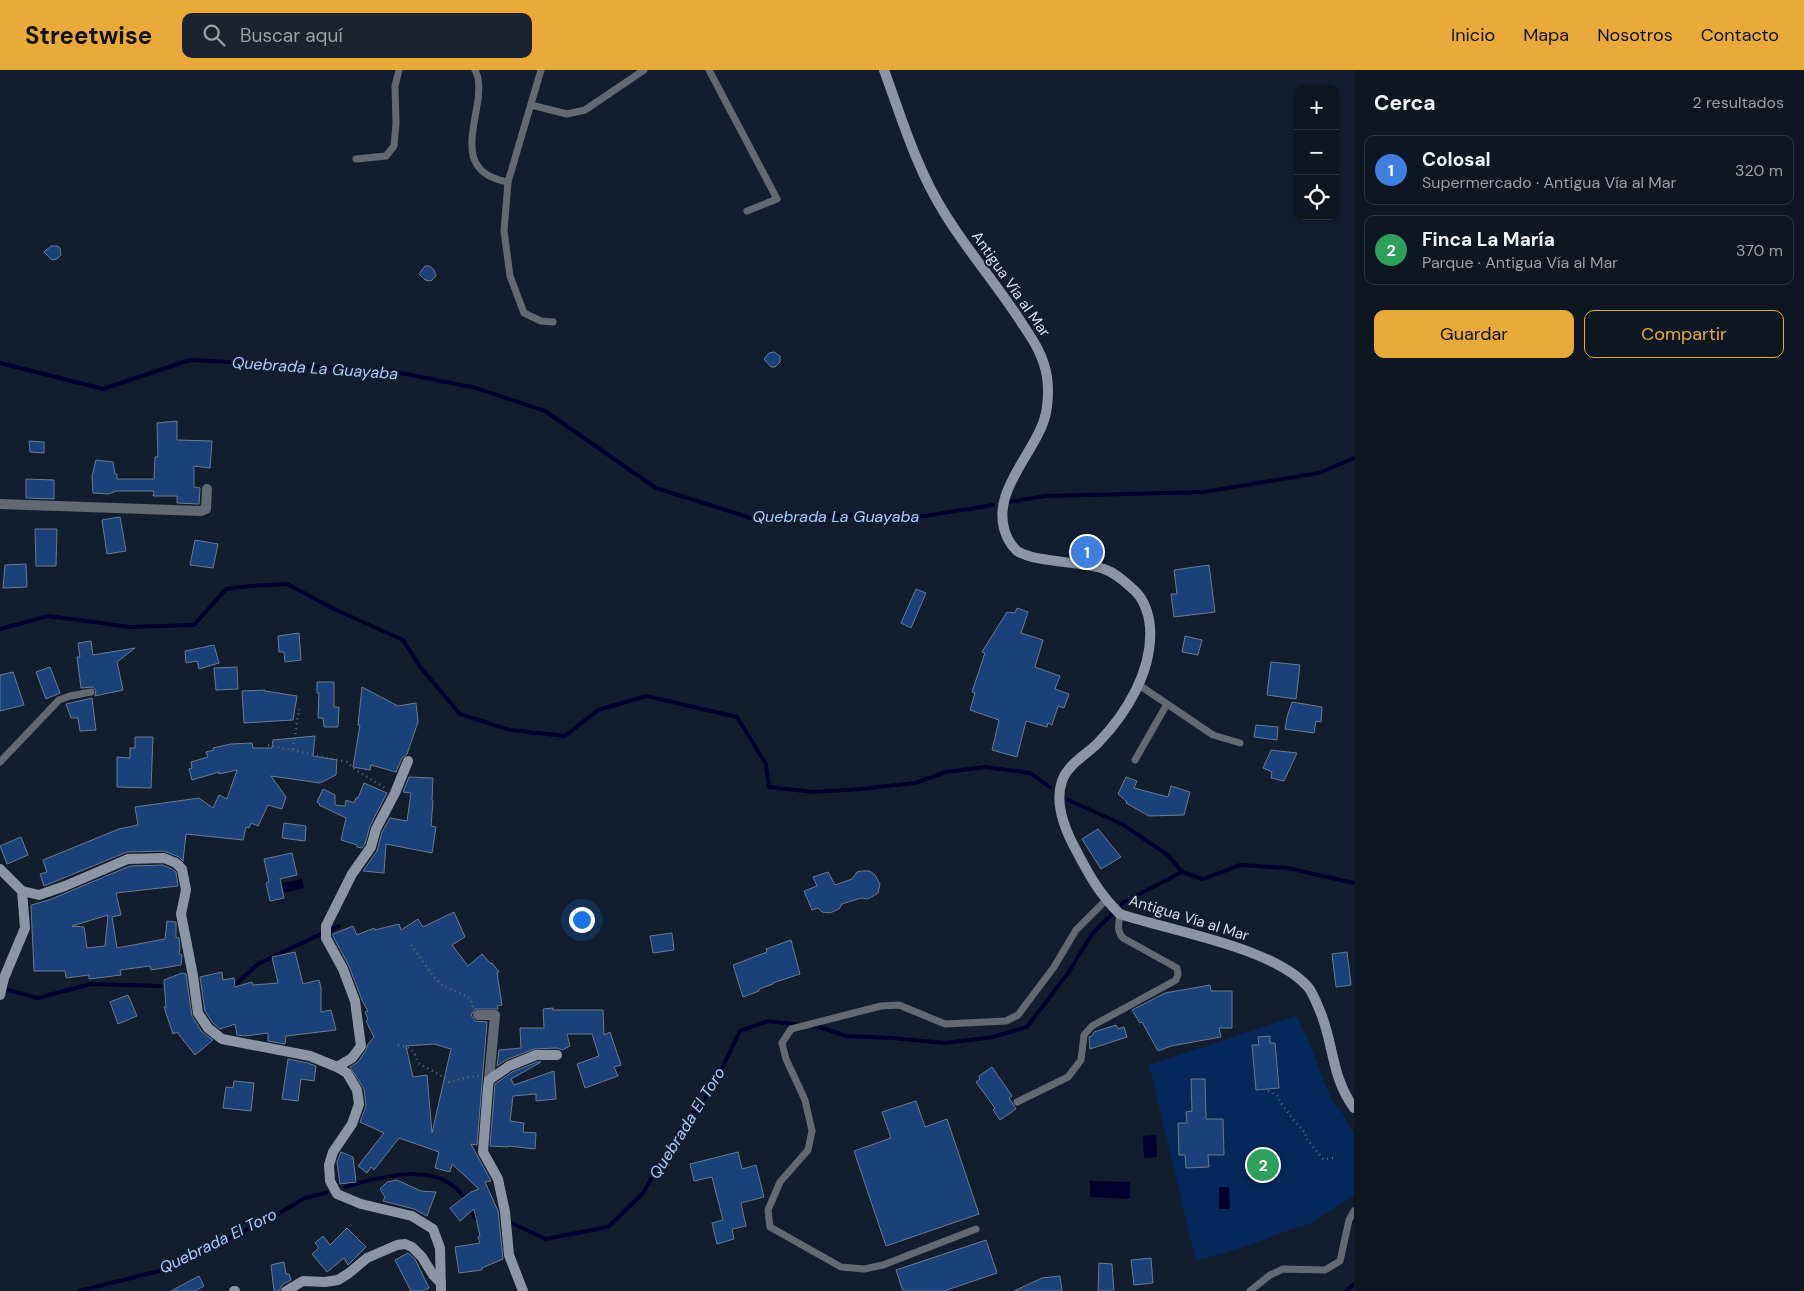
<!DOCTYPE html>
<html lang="es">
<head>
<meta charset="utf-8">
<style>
	body { margin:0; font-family:"DM Sans",sans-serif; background:#1c232f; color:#f1f3f6 }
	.controls { position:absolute; right:15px; top:15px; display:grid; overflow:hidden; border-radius:10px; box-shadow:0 1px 4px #0004 }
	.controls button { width:45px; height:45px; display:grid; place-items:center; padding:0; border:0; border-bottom:1px solid #2e3540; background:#0e1622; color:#f1f3f6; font:25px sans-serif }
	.you { position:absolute; left:581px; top:849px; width:18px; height:18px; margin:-12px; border:4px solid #fff; border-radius:50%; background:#1a73e8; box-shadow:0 0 0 8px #1a73e833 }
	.badge { display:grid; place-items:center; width:32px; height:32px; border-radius:50%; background:#eaaa39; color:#fff; font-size:16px; font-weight:700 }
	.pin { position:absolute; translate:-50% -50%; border:2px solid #fff; box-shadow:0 1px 5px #0006 }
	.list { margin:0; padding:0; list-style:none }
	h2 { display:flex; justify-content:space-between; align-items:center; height:65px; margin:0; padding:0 20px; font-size:21px }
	h2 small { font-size:16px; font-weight:400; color:#9b9fa5 }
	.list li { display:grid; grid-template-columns:32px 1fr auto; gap:15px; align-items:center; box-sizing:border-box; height:70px; margin:0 10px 10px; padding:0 10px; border:1px solid #2e3540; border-radius:10px }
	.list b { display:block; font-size:19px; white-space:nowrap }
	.list p { margin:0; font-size:16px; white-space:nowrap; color:#9b9fa5 }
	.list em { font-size:16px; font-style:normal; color:#9b9fa5 }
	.actions { display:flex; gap:10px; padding:15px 20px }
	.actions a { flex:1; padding:11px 0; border:1px solid #eaaa39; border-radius:10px; text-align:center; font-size:18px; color:#eaaa39 }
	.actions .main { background:#eaaa39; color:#111 }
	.icon { flex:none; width:28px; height:28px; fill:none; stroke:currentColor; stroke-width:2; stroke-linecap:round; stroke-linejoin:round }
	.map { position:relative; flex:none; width:1354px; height:1221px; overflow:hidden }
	header { display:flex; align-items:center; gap:30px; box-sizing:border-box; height:70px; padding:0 25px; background:#eaaa39; color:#111 }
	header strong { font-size:24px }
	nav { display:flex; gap:28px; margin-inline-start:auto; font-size:18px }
	.search { width:350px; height:45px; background:#1c232f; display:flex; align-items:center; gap:12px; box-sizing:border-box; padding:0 18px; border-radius:10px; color:#9b9fa5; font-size:19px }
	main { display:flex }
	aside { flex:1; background:#0e1622 }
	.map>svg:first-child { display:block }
	.green { fill:#032859 }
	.water { fill:#00002d }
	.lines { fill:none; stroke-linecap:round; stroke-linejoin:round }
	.stream { stroke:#00002d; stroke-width:4 }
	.building { fill:#1a4278; stroke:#6b798d; fill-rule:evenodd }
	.path { stroke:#5e6876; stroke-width:2.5; stroke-dasharray:1 4; stroke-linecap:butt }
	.lane { stroke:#636972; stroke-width:7 }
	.street { stroke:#636972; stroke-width:10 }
	.secondary { stroke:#8b95a3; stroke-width:10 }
	.labels { text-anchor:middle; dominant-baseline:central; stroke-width:4; stroke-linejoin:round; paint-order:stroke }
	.street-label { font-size:15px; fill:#d7dfea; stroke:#121e2e }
	.water-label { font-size:16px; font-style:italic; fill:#a9ccfe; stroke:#121e2e }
</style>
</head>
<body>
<header>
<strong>Streetwise</strong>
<div class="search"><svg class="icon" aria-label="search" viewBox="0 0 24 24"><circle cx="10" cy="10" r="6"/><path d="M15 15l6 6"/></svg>Buscar aquí</div>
<nav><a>Inicio</a><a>Mapa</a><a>Nosotros</a><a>Contacto</a></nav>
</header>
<main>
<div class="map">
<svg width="1354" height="1221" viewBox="0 0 1354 1221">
	<rect width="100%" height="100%" fill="#121e2e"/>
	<path class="green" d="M1296 946 1310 974 1324 1012 1332 1030 1343 1044 1354 1065V1126L1309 1154 1289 1160 1253 1174 1196 1191 1149 995Z"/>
	<g class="water">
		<path d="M302 809 304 818 284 823 282 813Z"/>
		<path d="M1156 1065 1157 1087 1144 1088 1143 1066Z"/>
		<path d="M1090 1111 1130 1112V1129L1090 1127Z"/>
		<path d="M1219 1117H1229L1230 1139H1219Z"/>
	</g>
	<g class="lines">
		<g class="stream">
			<path d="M0 293 103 319 190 290 391 301 476 318 545 341 656 418 751 448 854 445 925 446 993 435"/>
			<path d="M1008 432 1046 426 1204 422 1319 403 1354 388"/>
			<path d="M0 559 48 546 130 557 194 555 226 519 250 516 287 514 334 539 403 570 421 598 460 644 510 660 565 666 598 640 646 626 737 647 766 694 769 717 813 722 861 719 915 713 946 702 985 697 1030 703 1050 717"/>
			<path d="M1068 730 1122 754 1168 785 1182 802 1203 809 1240 795 1288 798 1354 813"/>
			<path d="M327 861 339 856"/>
			<path d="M236 914 258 894 323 863"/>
			<path d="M4 919 38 928 91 914 160 916"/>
			<path d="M810 956 820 957 846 966 891 968 945 973 993 967 1027 957 1068 903 1092 864 1124 832 1182 802"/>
			<path d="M345 1117C382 1106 442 1089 466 1131"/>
			<path d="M470 1137 476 1149H481"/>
			<path d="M511 1153 546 1169 608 1157 643 1123 682 1057 712 1019 740 961 768 951 801 955"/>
			<path d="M79 1221 167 1199 278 1144 305 1128 326 1123"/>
			<path d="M1346 1221 1354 1214"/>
		</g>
	</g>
	<g class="building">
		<path d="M51 176H57L60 178 61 185 57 189 52 190 44 182Z"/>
		<path d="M425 196H430L434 200 436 206 431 211 425 210 419 204Z"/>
		<path d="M774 282 780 286V292L775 297H771L764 289 769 283Z"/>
		<path d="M177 351V370L212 371 210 398 194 396V417L200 418 199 434 177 433V426H153L154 421H116L109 424 93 423 92 406 96 390 113 392 115 404H117V409H154L155 387H158L157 353Z"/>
		<path d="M29 371 44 372V383L30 382Z"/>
		<path d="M26 409 54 410V429L26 428Z"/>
		<path d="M120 447 126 481 107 484 102 450Z"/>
		<path d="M35 459H57L56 496H36Z"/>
		<path d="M195 470 218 474 213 498 190 495Z"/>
		<path d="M26 494 27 517 3 518 5 495Z"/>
		<path d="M1209 495 1215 542 1174 547 1171 524H1177L1174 500Z"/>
		<path d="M916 519 926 523 911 558 901 553Z"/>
		<path d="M1017 538 1028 542 1021 563 1043 570 1035 597 1060 606 1055 619 1069 624 1064 638 1058 636 1052 655 1048 653 1047 657 1026 651 1017 687 992 680 999 650 970 640 975 623 972 622 985 583 982 582 1007 542 1015 543Z"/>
		<path d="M299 563 301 590 285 592 284 582H279L278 566Z"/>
		<path d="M1185 566 1202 570 1198 585 1182 582Z"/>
		<path d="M91 571 93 585 135 578 117 592 123 620 95 626 96 621 93 617 81 618 77 587H80L78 573Z"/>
		<path d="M214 575 219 593 199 599 197 591 186 593 185 581Z"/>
		<path d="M1271 592 1300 595 1296 629 1267 625Z"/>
		<path d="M50 597 60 623 46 629 36 602Z"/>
		<path d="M237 597 238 619 216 620 214 598Z"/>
		<path d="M13 602 24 635 0 641V605Z"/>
		<path d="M317 612H334V637H339L338 657H324L323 648H318L319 623H317Z"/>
		<path d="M362 617 398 636 416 633 418 652 407 684 402 688 396 702 371 695 370 700 353 697 360 655H358Z"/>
		<path d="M265 620V621L297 626 293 650 244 653 242 621Z"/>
		<path d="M92 628 96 660 80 661 78 648H71L66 634Z"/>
		<path d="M1292 632 1322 637 1321 652 1316 651 1314 663 1285 659 1287 647Z"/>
		<path d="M1256 655 1278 657 1277 670 1254 667Z"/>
		<path d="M315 666 313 686 337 690 336 705 320 713 271 706 286 727 282 739 268 735 258 756 251 753 249 758 246 757 243 770 186 764 183 791 179 787 164 781 127 782 44 816 40 804 47 802 43 790 119 759 138 755 135 737 199 728 213 738 219 725 227 729 237 700 219 704V702L192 710 189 699 192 698 191 692 208 687 206 682 214 680 213 678 231 674 252 673 253 678H272L273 670Z"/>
		<path d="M135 667H153L151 718 117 717V687L130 688V678H135Z"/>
		<path d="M1271 680 1297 683 1284 711 1271 708 1272 702 1263 698Z"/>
		<path d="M409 707 433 708 432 730 433 731 431 756 436 757 432 783 386 774 384 803 363 801 377 781 382 762 390 748 407 751 411 723 403 722Z"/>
		<path d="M1126 707 1137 711 1134 718 1168 727 1171 716 1190 722 1184 745 1149 746 1126 733 1127 732 1118 724Z"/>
		<path d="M364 713 387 723 370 756 365 774 362 778 357 777V775L341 770 346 748 319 735 320 734 317 732 323 719 335 725V735L345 736 346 730 354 733 356 728H358Z"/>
		<path d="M284 753 306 756 305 771 282 768Z"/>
		<path d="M1098 759 1121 787 1101 799 1082 769Z"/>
		<path d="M21 767 28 785 7 794 0 776Z"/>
		<path d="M292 783 297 805 280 809 284 828 270 831 266 813 269 812 264 789Z"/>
		<path d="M163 795 172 799 176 802 178 816 116 823 121 845 112 847 117 878 165 869 167 851 176 852V867L179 868 180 878 179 884 182 885 181 895 151 900 150 896 120 900 121 905 89 909V905L66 908 65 901H34L31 835 49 830 130 796ZM108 845 105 876 87 878 84 857 72 856Z"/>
		<path d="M862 801H870L875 805 880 814 878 823 868 829 861 828 842 834 839 839 830 843 822 842 818 838 812 840 804 821 817 816 813 807 828 802 835 815 852 809 857 802Z"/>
		<path d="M454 842 465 867 452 875 468 896 482 884 491 894 492 893 499 902 497 903 502 935 497 936 498 939H475L471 945 475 951 487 952 477 1075 471 1074 491 1111 485 1112 498 1141 503 1189 482 1198V1200L459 1203 455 1177 480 1173 478 1167 480 1166 474 1139 460 1151 450 1138 471 1122 479 1119 452 1094 450 1102 435 1098 439 1082 399 1068 374 1100 371 1097 367 1103 358 1096 384 1063 360 1052 366 1036 364 1019 350 997 358 992 366 980 368 974 374 967 366 951 368 949 365 942 368 941 362 930 349 896 333 866V864L353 856 357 865 374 858 375 860 399 854 401 860 418 849 423 857ZM434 974 451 979 432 1063 427 1005 413 1007 406 976Z"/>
		<path d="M672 863 674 880 653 883 650 866Z"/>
		<path d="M791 870 800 904 773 913V914L759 919V921L743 927 733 895 767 882 766 879Z"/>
		<path d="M295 882 303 914 319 910 321 918V942L331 940 336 960 286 966 285 974 268 971V963L245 966 237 965 235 954 220 959 213 953 205 941 200 907 222 902 223 910 234 908 235 917 252 912 253 915 278 913 272 887Z"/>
		<path d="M1347 882 1351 915 1336 917 1332 884Z"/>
		<path d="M182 903 186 904 192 946 202 962 213 970 195 985 177 962 173 964 164 937H166L164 910Z"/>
		<path d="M1210 915 1211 921H1232V958H1219L1221 967 1171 976 1158 981 1142 952 1140 953 1132 940 1165 923Z"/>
		<path d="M128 925 137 946 118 954 110 932Z"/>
		<path d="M553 938V940H603L604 965 610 962 621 995 614 997 618 1006 585 1018 577 994 599 986 592 964H567L570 976 562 980 557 978 534 979 506 990 497 996 499 980 521 978 520 958H544L543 939Z"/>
		<path d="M1116 955 1118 959 1124 957 1127 967 1090 979 1089 967 1092 966 1094 962Z"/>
		<path d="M1270 966V973H1275L1279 1018 1256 1020 1252 975H1259L1258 967Z"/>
		<path d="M288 989 308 993 316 996 314 1011 301 1009 298 1031 282 1029Z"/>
		<path d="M537 992H541L511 1009 514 1015 554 1001 556 1029 536 1031V1024L513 1026 510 1051 524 1053 523 1062 536 1063 535 1079 508 1076V1077L490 1076 495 1014 512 1002Z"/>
		<path d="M992 997 1012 1026 1009 1028 1016 1039 1000 1050 993 1040 995 1038 976 1012 980 1009 979 1006Z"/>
		<path d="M1191 1009H1205L1206 1049H1223L1224 1085H1208L1209 1097 1186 1098 1185 1085H1179L1178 1053H1187L1186 1042 1192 1041Z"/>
		<path d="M234 1011 254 1013 251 1041 223 1038 226 1017 233 1018Z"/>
		<path d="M916 1031 925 1057 947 1049 979 1144 886 1176 854 1081 891 1068 882 1042Z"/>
		<path d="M341 1082 353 1087 356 1112 340 1114 337 1092Z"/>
		<path d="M738 1082 742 1099 756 1095 764 1127 741 1133 746 1156 732 1159 734 1169 717 1174 712 1153 723 1150 712 1107 694 1111 690 1094Z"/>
		<path d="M397 1110 421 1121 436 1122 427 1146 414 1139 383 1131 385 1127 380 1119 387 1112Z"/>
		<path d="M347 1158 366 1177 348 1195 344 1188 327 1202 312 1184 319 1178 315 1173 323 1166 330 1175Z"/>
		<path d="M986 1170 997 1203 944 1221H903L896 1200Z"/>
		<path d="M408 1183 415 1189 429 1218 423 1221H411L395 1190Z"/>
		<path d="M1151 1188 1153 1213 1134 1215 1131 1190Z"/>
		<path d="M284 1192 286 1204H289L291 1210 282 1215 279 1221H274L271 1195Z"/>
		<path d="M1099 1193 1112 1194 1114 1221H1098Z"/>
		<path d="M199 1206 204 1216 195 1221H171Z"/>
		<path d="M1060 1206 1062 1221H1014L1042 1208Z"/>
	</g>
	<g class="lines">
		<g class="path">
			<path d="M268 675 347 692 356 700 385 718"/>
			<path d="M293 679 299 639"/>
			<path d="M411 875 434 907 443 916 470 928 473 937"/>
			<path d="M398 975C411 977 415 981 418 993L440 1005 449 1012 469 1007 479 1006"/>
			<path d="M1268 1021 1277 1025 1279 1028V1031C1288 1042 1295 1053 1306 1063L1305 1067 1323 1089 1337 1088"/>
		</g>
		<g class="lane">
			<path d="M475 0C480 9 479 20 478 30 472 68 459 103 508 112L541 0"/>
			<path d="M709 0 777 129 747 141"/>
			<path d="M531 35 567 44 585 40 644 0"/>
			<path d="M356 89 386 86 394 76 396 53 395 16 399 0"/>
			<path d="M508 112 504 161 510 206 524 243 541 251 553 252"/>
			<path d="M1139 615 1213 665 1240 673"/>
			<path d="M1135 690 1167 634"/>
			<path d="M0 692 59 630 70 626 91 622"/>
			<path d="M1017 1032 1068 1007 1081 990 1084 965 1092 956 1176 910 1178 904 1177 898 1123 868C1116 860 1119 853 1120 844"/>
			<path d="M976 1159 883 1195 864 1199 841 1197 770 1157 768 1140 780 1112 808 1080 812 1061 805 1030 786 989 782 973 791 959 881 936 899 935 945 954 1006 951 1018 945 1054 897 1076 860 1105 831"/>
			<path d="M1250 1221 1270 1205 1283 1199 1325 1200 1340 1191 1349 1150 1354 1141"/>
		</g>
		<g class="street">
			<path d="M0 434 201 441 206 439 207 419"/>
			<path d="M478 945H495L489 1010"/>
		</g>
		<g class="secondary">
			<path d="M884 0C902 49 917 100 945 144 969 183 999 217 1023 255 1034 271 1044 287 1047 307 1049 321 1048 340 1043 353 1030 389 987 427 1008 469 1010 473 1014 478 1017 481 1037 493 1080 491 1104 499 1116 503 1125 512 1134 520 1144 529 1149 544 1150 557 1153 600 1127 643 1098 673 1086 685 1068 694 1062 711 1054 734 1065 760 1076 780 1089 805 1100 825 1120 844 1171 861 1273 877 1308 917 1313 923 1317 934 1320 941 1334 974 1331 1007 1354 1038"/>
			<path d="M0 799 22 821 39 825 65 816 128 789 164 788 176 793 182 799 186 820 181 844 193 906 198 943 208 958 222 969 310 986 337 997 347 1003 357 1020 359 1034 352 1054 333 1082 329 1095 330 1111 337 1124 361 1134 412 1146 433 1159 440 1178 441 1221"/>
			<path d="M0 925 4 908 25 858 22 821"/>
			<path d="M337 997 352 988 361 976 355 931 343 899 326 868V856L352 804 371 777 376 759 395 723 408 691"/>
			<path d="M234 1221H235"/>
			<path d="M286 1221 303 1211 325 1212 338 1210 349 1203 367 1188 397 1175 405 1174 412 1177 422 1187 433 1205 441 1213"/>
			<path d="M523 1221 509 1185 505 1142 498 1109 483 1082 488 1017 489 1010 509 996 536 985H557"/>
		</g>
	</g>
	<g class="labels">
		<g class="street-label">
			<text transform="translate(1011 214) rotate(55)">Antigua Vía al Mar</text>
			<text transform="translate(1189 848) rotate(17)">Antigua Vía al Mar</text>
		</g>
		<g class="water-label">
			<text transform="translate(315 298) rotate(4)">Quebrada La Guayaba</text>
			<text x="836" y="446">Quebrada La Guayaba</text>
			<text transform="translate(687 1053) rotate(-58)">Quebrada El Toro</text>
			<text transform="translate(218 1171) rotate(-26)">Quebrada El Toro</text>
		</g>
	</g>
</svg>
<div class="controls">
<button>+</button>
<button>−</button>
<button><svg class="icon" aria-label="locate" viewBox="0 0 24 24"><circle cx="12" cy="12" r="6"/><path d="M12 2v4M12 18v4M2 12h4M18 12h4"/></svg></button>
</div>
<div class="you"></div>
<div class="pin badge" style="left:1087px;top:482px;background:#3f7fe0">1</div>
<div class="pin badge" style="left:1263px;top:1095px;background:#2e9e5b">2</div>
</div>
<aside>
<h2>Cerca<small>2 resultados</small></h2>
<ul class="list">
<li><span class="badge" style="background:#3f7fe0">1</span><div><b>Colosal</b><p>Supermercado · Antigua Vía al Mar</p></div><em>320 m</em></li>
<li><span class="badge" style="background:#2e9e5b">2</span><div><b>Finca La María</b><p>Parque · Antigua Vía al Mar</p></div><em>370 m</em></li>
</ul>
<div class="actions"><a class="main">Guardar</a><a>Compartir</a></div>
</aside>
</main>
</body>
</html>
